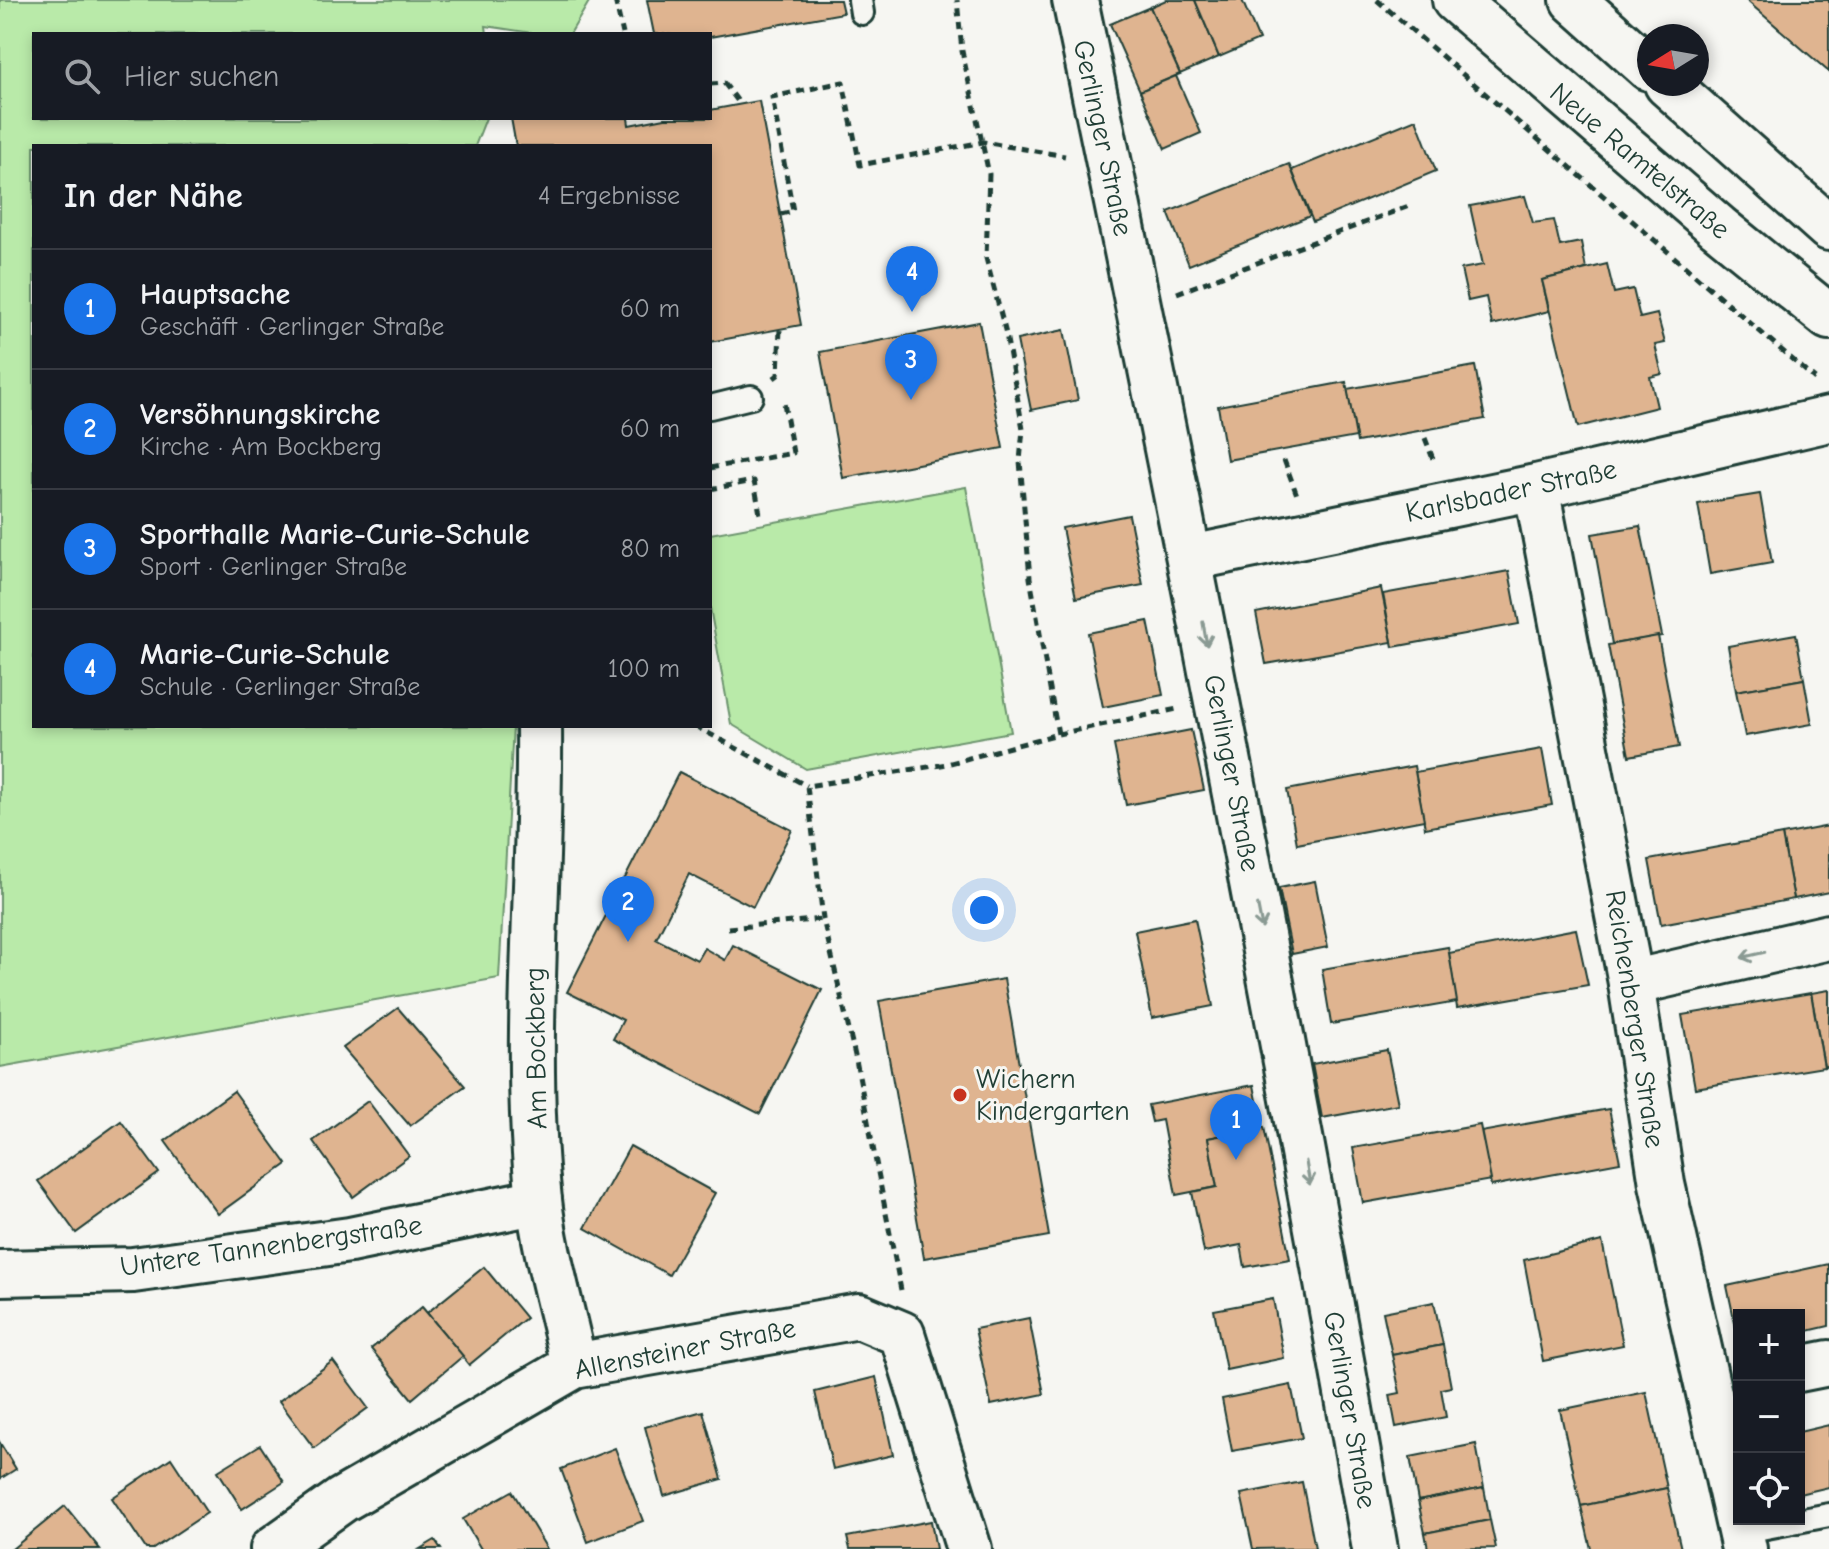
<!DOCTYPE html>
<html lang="de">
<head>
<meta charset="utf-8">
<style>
	body { margin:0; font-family:"Comic Neue",sans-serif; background:#20242c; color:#f1f3f6 }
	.controls { position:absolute; right:24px; bottom:24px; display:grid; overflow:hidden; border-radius:0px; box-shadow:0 4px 12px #0003 }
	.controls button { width:72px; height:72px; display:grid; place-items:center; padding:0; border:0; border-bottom:2px solid #363941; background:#171b24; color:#f1f3f6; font:40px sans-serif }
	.compass { position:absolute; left:1637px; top:24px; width:72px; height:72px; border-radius:50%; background:#171b24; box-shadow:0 4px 12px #0003; rotate:259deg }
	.you { position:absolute; left:984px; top:910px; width:28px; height:28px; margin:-20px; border:6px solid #fff; border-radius:50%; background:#1a73e8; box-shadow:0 0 0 12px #1a73e833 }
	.badge { display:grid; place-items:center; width:52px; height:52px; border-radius:50%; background:#1a73e8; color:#fff; font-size:26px; font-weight:700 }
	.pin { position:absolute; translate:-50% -66px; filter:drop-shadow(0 2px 4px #0008) }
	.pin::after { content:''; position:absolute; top:42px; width:28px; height:24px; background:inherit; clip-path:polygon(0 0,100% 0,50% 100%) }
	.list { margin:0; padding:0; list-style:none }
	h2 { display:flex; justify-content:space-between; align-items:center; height:104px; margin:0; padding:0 32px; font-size:34px }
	h2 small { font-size:26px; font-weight:400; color:#9ea1a6 }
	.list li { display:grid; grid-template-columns:52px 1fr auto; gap:24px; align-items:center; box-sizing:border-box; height:120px; padding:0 32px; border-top:2px solid #363941 }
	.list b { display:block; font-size:30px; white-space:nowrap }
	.list p { margin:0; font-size:26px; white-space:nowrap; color:#9ea1a6 }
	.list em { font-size:26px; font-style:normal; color:#9ea1a6 }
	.icon { flex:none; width:44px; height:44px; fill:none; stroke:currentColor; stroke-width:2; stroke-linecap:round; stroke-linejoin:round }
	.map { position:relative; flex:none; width:1829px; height:1549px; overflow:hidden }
	.search { position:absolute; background:#171b24; box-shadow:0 4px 12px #0003; left:32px; top:32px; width:680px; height:88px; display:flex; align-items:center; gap:20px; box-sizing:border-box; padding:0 28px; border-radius:0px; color:#9ea1a6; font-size:30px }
	.panel { position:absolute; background:#171b24; box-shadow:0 4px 12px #0003; left:32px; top:144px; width:680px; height:584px; border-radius:0px }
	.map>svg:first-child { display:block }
	.green { fill:#b9eaa9; stroke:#6c946e; stroke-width:2 }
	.building { fill:#dfb490; stroke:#1f3d34; stroke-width:2 }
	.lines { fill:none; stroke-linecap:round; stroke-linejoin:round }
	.service-casing { stroke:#1f3d34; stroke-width:28 }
	.minor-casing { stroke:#1f3d34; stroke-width:50 }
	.secondary-casing { stroke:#1f3d34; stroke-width:50 }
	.path { stroke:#1f3d34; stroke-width:5; stroke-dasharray:8 6; stroke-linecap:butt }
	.service { stroke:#f6f6f2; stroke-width:22 }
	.minor { stroke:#f6f6f2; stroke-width:44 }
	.secondary { stroke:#f6f6f2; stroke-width:44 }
	.oneway { stroke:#8a9a93 }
	.poi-dot { fill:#c8321e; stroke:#f6f6f2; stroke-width:3 }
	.labels { text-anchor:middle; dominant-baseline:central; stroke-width:6; stroke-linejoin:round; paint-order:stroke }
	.street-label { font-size:28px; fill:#1f3d34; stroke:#f6f6f2 }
	.poi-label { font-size:28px; fill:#1f3d34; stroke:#f6f6f2; text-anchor:start }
</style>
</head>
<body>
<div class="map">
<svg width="1829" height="1549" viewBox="0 0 1829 1549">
	<rect width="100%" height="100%" fill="#f6f6f2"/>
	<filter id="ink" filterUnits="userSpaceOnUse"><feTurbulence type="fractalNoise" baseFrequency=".0125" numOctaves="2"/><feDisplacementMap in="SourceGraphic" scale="16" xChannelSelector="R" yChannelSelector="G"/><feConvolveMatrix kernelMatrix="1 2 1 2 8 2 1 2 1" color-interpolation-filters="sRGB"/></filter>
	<g filter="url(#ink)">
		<g class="green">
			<path d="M0 0H590L570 34H539L486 26 487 34H34V118H486L475 146H34V726H513L499 978 0 1067Z"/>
			<path d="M966 487 1011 732 806 769 731 724 710 608V534Z"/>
		</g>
		<g class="building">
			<path d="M647 0H840L843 13 710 37 654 34Z"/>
			<path d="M1166 0H1195L1219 57 1180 74 1150 7Z"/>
			<path d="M1195 0H1242L1259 40 1219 57Z"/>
			<path d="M1746 0H1829V72Z"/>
			<path d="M1150 7 1180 74 1140 91 1110 24Z"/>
			<path d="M1176 76 1201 133 1165 149 1140 91Z"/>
			<path d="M759 101 801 325 710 342V146H516L511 118H628L629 125 665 118H710V110Z"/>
			<path d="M1416 119 1436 171 1313 222 1292 170Z"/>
			<path d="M1289 164 1310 216 1189 265 1168 212Z"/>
			<path d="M1525 196 1533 223 1554 220 1560 246 1581 242 1586 269 1542 280 1549 311 1492 325 1486 297 1468 301 1461 269 1483 265 1470 206Z"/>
			<path d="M1607 264 1614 293 1633 289 1640 318 1657 314 1665 343 1655 345 1662 374 1650 377 1657 407 1578 427 1542 280Z"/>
			<path d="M979 322 1003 448 843 478 820 352Z"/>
			<path d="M1064 330 1078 400 1031 410 1017 340Z"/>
			<path d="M1475 366 1485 419 1357 442 1347 389Z"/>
			<path d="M1346 382 1356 437 1227 460 1218 406Z"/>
			<path d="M1760 494 1772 563 1710 574 1698 504Z"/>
			<path d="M1129 515 1143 585 1076 598 1062 528Z"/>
			<path d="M1640 526 1662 636 1612 644 1592 534Z"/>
			<path d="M1509 571 1519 624 1393 647 1383 594Z"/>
			<path d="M1381 588 1392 642 1266 664 1256 613Z"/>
			<path d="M1148 621 1163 695 1103 707 1088 633Z"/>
			<path d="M1796 634 1804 679 1736 691 1728 646Z"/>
			<path d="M1658 636 1679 747 1629 756 1608 645Z"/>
			<path d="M1804 679 1812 724 1745 736 1736 691Z"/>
			<path d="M1191 730 1204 790 1126 805 1114 745Z"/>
			<path d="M1542 749 1552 805 1425 828 1415 772Z"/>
			<path d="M1414 766 1424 820 1297 844 1287 790Z"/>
			<path d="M679 772 792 830 753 907 689 874 656 939 697 960 704 948 725 960 733 945 822 990 760 1114 613 1039 623 1020 567 992Z"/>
			<path d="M1829 826V892L1794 899 1782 835Z"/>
			<path d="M1782 835 1794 899 1661 924 1649 860Z"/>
			<path d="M1315 881 1328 947 1292 954 1279 888Z"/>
			<path d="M1195 919 1213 1006 1152 1018 1135 931Z"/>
			<path d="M1576 929 1588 985 1457 1008 1449 953Z"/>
			<path d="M1448 947 1457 1002 1331 1024 1322 969Z"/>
			<path d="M1004 979 1049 1236 924 1258 879 1001Z"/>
			<path d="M1829 990V1065L1824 1067 1811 993Z"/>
			<path d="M1811 993 1824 1067 1695 1088 1682 1015Z"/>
			<path d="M398 1008 465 1086 410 1126 343 1048Z"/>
			<path d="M1387 1050 1398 1104 1322 1118 1312 1064Z"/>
			<path d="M1254 1085 1262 1127 1208 1138 1217 1187 1176 1195 1162 1120 1152 1122 1148 1105Z"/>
			<path d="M234 1091 287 1164 218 1214 165 1141Z"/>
			<path d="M368 1101 409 1156 353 1197 313 1141Z"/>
			<path d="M1609 1109 1620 1162 1491 1186 1481 1132Z"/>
			<path d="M121 1121 159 1173 76 1233 38 1181Z"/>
			<path d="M1480 1125 1491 1180 1363 1203 1353 1148Z"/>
			<path d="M1264 1127 1290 1259 1245 1267 1241 1245 1204 1252 1192 1192 1217 1187 1208 1138Z"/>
			<path d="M630 1146 715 1193 669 1275 585 1228Z"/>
			<path d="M1602 1241 1623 1345 1543 1361 1524 1260Z"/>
			<path d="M1829 1264V1326L1799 1333V1315H1739V1342L1727 1286Z"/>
			<path d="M484 1267 526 1318 469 1365 427 1313Z"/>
			<path d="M1273 1299 1284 1358 1226 1370 1214 1310Z"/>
			<path d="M1434 1302 1443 1345 1392 1355 1383 1312Z"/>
			<path d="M422 1307 463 1356 412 1399 371 1349Z"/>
			<path d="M1029 1318 1044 1394 991 1405 975 1329Z"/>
			<path d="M1443 1345 1451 1387 1441 1389 1446 1417 1396 1427 1390 1395 1400 1393 1392 1355Z"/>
			<path d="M333 1361 368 1408 314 1448 279 1401Z"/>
			<path d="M876 1377 893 1455 833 1469 815 1392Z"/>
			<path d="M1291 1385 1302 1438 1232 1451 1222 1399Z"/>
			<path d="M1646 1392 1667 1488 1581 1506 1560 1410Z"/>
			<path d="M703 1411 722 1479 664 1496 645 1427Z"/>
			<path d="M1829 1425V1487L1799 1494V1432Z"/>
			<path d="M0 1443 16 1469 0 1479Z"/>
			<path d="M1476 1444 1484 1488 1418 1501 1410 1457Z"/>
			<path d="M260 1445 284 1482 242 1509 218 1471Z"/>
			<path d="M615 1448 643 1521 588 1542 561 1469Z"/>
			<path d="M171 1458 207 1513 153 1549H146L112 1498Z"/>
			<path d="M1302 1482 1315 1548 1253 1549 1241 1494Z"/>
			<path d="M1484 1488 1490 1520 1425 1533 1418 1501Z"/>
			<path d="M1667 1488 1681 1549H1591L1581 1506Z"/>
			<path d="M512 1491 547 1549H481L463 1519Z"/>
			<path d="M65 1506 100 1549H12Z"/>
			<path d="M1490 1520 1496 1548 1428 1549 1425 1533Z"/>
			<path d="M931 1521 936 1549H850L847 1537Z"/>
			<path d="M435 1540 441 1549H420Z"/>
		</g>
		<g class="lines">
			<g class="service-casing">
				<g id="service">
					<path d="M860 0 862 13"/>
					<path d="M710 407 751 397"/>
					<path d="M1740 1532 1829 1515"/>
				</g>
			</g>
			<g class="minor-casing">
				<g id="minor">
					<path d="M1075 0C1183 515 1283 1031 1375 1549"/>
					<path d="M1573 0 1649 68"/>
					<path d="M1667 84 1829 228"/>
					<path d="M1536 487 1631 983 1662 1184 1744 1549"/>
					<path d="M1191 558 1536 487 1829 419"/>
					<path d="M539 726C541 883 522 1043 539 1200 545 1255 563 1311 574 1366"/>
					<path d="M1631 983 1829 937"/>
					<path d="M0 1273 133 1270 350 1240 539 1201"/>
					<path d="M1799 1369 1829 1363"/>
					<path d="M273 1549 342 1500 574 1366 859 1316 902 1334 969 1549"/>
				</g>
			</g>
			<g class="secondary-casing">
				<path id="secondary" d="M1455 0 1718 227 1829 317"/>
			</g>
			<g class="path">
				<path d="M615 0 623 34"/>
				<path d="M1377 0 1815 379"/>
				<path d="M710 84 724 83 740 104"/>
				<path d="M781 214 793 211 772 97 843 82 860 165 983 142 1065 156"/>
				<path d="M1177 293 1409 206"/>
				<path d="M774 378 778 375 780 329"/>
				<path d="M1425 438 1435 464"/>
				<path d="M1284 460 1297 495"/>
				<path d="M710 468 793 453 784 403"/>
				<path d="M710 489 754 481 760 514"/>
				<path d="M695 726 807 786"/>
				<path d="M1058 734 1177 709"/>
				<path d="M728 928 823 919"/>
				<path d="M901 1290 856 1060 823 919 807 786 947 764 1058 734 1030 578 1020 461 1023 429 1006 334 986 258 989 174 962 51 957 0"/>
			</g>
			<use href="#service" class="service"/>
			<use href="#minor" class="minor"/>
			<use href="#secondary" class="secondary"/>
		</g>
		<defs><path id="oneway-shaft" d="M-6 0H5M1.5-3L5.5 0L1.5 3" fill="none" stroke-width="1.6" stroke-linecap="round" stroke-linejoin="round" transform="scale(2)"/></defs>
		<g class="oneway">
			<use href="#oneway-shaft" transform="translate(1205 634) rotate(80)"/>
			<use href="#oneway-shaft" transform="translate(1260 917) rotate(79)"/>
			<use href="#oneway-shaft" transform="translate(1753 955) rotate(167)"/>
			<use href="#oneway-shaft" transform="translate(1308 1173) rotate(80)"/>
		</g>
	</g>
	<circle class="poi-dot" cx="960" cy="1095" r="8"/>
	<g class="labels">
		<g class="street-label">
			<text transform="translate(1103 138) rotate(78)">Gerlinger Straße</text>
			<text transform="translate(1640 161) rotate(40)">Neue Ramtelstraße</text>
			<text transform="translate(1511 491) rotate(-12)">Karlsbader Straße</text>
			<text transform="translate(1232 773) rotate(79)">Gerlinger Straße</text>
			<text transform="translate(1635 1019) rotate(81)">Reichenberger Straße</text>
			<text transform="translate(536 1048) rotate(-91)">Am Bockberg</text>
			<text transform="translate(271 1246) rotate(-8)">Untere Tannenbergstraße</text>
			<text transform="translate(685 1349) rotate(-11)">Allensteiner Straße</text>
			<text transform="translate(1350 1410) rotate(80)">Gerlinger Straße</text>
		</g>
		<g class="poi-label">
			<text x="976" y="1079">Wichern<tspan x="976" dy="32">Kindergarten</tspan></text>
		</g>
	</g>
</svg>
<div class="controls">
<button>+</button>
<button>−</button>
<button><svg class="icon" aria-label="locate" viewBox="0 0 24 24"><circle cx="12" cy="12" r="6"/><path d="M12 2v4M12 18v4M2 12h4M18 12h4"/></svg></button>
</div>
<svg class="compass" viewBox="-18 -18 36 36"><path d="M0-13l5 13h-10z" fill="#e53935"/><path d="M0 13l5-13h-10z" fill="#9ea1a6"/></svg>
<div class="you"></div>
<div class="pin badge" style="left:1236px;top:1160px">1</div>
<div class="pin badge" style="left:628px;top:942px">2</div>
<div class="pin badge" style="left:911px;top:400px">3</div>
<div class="pin badge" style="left:912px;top:312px">4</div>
<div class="search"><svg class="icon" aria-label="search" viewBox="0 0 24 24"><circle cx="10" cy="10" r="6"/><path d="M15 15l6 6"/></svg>Hier suchen</div>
<section class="panel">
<h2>In der Nähe<small>4 Ergebnisse</small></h2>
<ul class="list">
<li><span class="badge">1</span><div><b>Hauptsache</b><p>Geschäft · Gerlinger Straße</p></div><em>60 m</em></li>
<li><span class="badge">2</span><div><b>Versöhnungskirche</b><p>Kirche · Am Bockberg</p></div><em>60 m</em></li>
<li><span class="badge">3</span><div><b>Sporthalle Marie-Curie-Schule</b><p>Sport · Gerlinger Straße</p></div><em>80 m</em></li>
<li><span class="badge">4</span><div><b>Marie-Curie-Schule</b><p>Schule · Gerlinger Straße</p></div><em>100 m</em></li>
</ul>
</section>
</div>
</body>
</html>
